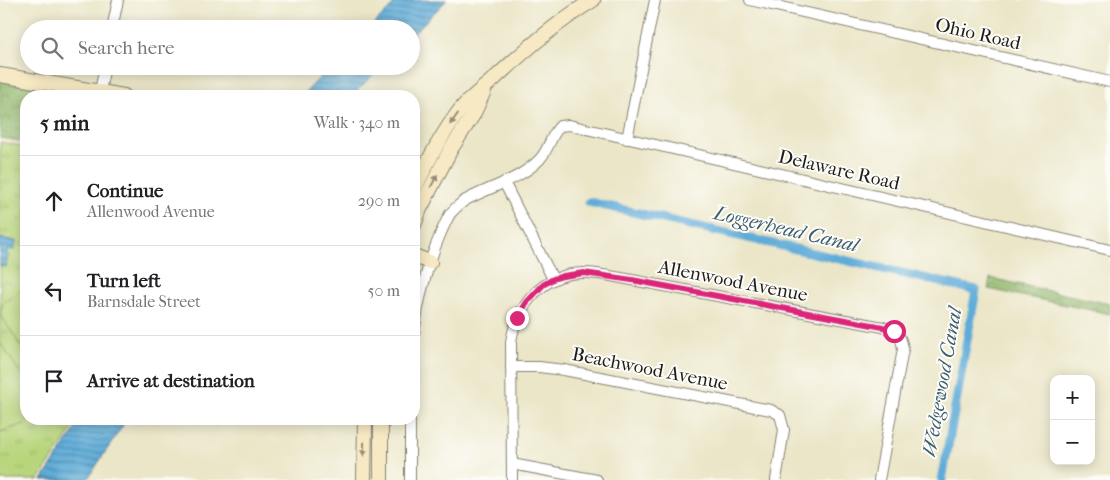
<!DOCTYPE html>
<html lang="en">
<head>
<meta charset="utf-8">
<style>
	body { margin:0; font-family:"IM FELL French Canon",serif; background:#f2f2f2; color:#202124 }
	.controls { position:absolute; right:15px; bottom:15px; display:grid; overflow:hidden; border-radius:10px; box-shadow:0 2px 12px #0003 }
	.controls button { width:45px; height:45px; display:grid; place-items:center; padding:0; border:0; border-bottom:1px solid #e0e0e0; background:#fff; color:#202124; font:25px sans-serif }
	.stop { position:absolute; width:15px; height:15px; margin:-11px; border:4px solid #db2777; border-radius:50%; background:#fff }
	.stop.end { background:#db2777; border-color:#fff; box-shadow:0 1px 5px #0008 }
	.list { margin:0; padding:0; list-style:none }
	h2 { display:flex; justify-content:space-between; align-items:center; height:65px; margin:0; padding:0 20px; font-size:21px }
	h2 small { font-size:16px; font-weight:400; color:#757577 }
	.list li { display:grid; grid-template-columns:32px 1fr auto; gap:15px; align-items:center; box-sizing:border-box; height:90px; padding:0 20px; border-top:1px solid #e0e0e0 }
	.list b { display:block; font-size:19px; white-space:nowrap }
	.list p { margin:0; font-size:16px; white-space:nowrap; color:#757577 }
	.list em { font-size:16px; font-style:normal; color:#757577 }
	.icon { flex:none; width:28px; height:28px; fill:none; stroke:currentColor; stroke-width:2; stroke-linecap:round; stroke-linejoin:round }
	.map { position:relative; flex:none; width:1110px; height:480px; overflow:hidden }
	.search { position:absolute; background:#fff; box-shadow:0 2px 12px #0003; left:20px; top:20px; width:400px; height:55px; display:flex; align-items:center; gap:12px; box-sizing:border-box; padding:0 18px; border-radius:28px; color:#757577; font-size:19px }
	.panel { position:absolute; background:#fff; box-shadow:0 2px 12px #0003; left:20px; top:90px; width:400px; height:335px; border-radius:20px }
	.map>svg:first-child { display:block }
	.grass { fill:url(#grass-tufts); stroke:#6a794c }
	.forest { fill:url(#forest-crowns); stroke:#576a44 }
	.garden { fill:#b9d67d; stroke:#6a794c }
	.water { fill:url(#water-rules); stroke:#3d647a }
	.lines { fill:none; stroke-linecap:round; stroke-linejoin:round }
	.canal { stroke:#5eacd8; stroke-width:9 }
	.street-casing { stroke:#848172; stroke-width:12 }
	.secondary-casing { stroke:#848172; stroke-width:16 }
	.street { stroke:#fff; stroke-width:10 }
	.secondary { stroke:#f7e9c3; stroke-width:14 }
	.oneway { fill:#948d78 }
	.route { stroke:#db2777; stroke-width:6 }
	.labels { text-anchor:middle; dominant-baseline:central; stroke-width:4; stroke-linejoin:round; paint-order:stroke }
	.street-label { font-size:19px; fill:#1c1c1c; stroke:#fdfcf7 }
	.water-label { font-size:20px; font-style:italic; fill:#3a5d71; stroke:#fdfcf7 }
</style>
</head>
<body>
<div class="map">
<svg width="1110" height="480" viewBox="0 0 1110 480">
	<defs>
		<pattern id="grass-tufts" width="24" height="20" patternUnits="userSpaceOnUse" patternTransform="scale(1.25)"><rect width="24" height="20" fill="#b9d67d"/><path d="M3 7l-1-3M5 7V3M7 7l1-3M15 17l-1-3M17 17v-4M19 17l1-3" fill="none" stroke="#9eb76b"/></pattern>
		<pattern id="forest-crowns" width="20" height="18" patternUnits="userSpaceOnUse" patternTransform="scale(1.25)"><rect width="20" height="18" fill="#92b76c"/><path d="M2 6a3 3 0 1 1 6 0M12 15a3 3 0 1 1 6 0" fill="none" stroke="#769458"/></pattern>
		<pattern id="water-rules" width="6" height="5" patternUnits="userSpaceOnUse" patternTransform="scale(1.25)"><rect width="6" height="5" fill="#5eacd8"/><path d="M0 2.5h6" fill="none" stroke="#4d8bae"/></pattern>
	</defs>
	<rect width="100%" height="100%" fill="#fdfcf7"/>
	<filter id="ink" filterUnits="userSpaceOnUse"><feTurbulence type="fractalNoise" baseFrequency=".02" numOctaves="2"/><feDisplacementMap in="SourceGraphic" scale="10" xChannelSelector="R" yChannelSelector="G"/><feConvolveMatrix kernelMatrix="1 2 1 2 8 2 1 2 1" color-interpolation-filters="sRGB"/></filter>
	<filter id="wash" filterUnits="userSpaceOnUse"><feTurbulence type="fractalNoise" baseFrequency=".0096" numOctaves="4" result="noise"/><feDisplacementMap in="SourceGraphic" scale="20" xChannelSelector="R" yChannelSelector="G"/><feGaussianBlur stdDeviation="1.12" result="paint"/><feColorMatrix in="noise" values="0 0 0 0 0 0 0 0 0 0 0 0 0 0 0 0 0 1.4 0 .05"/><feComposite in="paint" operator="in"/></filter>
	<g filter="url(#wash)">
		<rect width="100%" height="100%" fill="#ebe6c8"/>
		<path class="grass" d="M0 142 26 147V419H79L38 480H0Z"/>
		<g class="forest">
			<path d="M0 80 99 96H26V142L0 138Z"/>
			<path d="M990 278 1110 304V314L988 289Z"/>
		</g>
		<g class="garden">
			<path d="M26 287V354L0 314 3 303Z"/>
			<path d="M0 342 26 382V419H33L24 424 0 432Z"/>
		</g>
		<g class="water">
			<path d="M398 0H447L411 36V29H369Z"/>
			<path d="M331 66H382L352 96H302Z"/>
			<path d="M0 238 16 241 14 250 9 249 6 267 0 266Z"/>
			<path d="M82 419H127L87 480H42Z"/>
		</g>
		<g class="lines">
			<path class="canal" d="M589 202 976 290 942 480"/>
		</g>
	</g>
	<g filter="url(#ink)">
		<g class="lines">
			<g class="street-casing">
				<g id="street">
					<path d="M750 0 1110 82"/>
					<path d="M112 29 118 0"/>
					<path d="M99 96 105 66"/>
					<path d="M627 139 655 0"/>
					<path d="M504 182 512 198 553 279"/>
					<path d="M414 334C418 300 427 266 440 235 443 228 446 221 450 214 454 209 459 205 464 201 489 187 520 180 540 159 549 149 551 135 560 126L569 125 1110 250"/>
					<path d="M511 367H539L564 370 771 410 780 415 784 430 776 480"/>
					<path d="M410 419V480"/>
					<path d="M512 464 597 480"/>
					<path d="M512 480 511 342C514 322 521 308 534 294 564 264 594 273 632 280L883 327C897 332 901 334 903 349L879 480"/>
				</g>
			</g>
			<g class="secondary-casing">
				<g id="secondary">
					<path d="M0 75 124 96"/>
					<path d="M414 190C427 162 441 135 460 110 469 99 482 89 494 79 525 50 557 22 593 0"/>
					<path d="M414 225 420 209 440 170 451 149 473 115 484 91"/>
					<path d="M414 256 430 262"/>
					<path d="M364 480 365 419"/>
					<path d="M381 480V419"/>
				</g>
			</g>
			<use href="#street" class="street"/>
			<use href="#secondary" class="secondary"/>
		</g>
		<defs><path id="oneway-solid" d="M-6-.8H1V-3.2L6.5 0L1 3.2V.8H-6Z" transform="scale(1.25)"/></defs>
		<g class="oneway">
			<use href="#oneway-solid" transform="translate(454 119) rotate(126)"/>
			<use href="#oneway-solid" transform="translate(434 181) rotate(-63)"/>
			<use href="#oneway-solid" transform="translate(364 449) rotate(91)"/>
		</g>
	</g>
	<g class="lines" filter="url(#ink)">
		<path class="route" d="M517 318 527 302 543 285 553 279 563 276 584 273 632 280 883 327 894 331"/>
	</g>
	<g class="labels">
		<g class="street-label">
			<text transform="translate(978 34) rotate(13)">Ohio Road</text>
			<text transform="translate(839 170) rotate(13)">Delaware Road</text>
			<text transform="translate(733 281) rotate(11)">Allenwood Avenue</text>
			<text transform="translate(650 369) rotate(11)">Beachwood Avenue</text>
		</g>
		<g class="water-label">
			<text transform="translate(786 229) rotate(13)">Loggerhead Canal</text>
			<text transform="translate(942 382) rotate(-80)">Wedgewood Canal</text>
		</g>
	</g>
</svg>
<div class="controls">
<button>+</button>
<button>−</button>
</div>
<div class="stop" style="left:894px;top:331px"></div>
<div class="stop end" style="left:517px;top:318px"></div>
<div class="search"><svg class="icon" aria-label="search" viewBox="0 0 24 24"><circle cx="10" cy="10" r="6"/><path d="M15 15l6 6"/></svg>Search here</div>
<section class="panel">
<h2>5 min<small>Walk · 340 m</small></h2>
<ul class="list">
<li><svg class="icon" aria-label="ahead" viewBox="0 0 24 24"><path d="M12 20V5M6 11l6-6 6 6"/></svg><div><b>Continue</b><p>Allenwood Avenue</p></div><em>290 m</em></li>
<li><svg class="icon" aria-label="left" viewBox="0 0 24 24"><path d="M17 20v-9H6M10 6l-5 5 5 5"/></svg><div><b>Turn left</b><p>Barnsdale Street</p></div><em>50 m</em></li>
<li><svg class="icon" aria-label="arrive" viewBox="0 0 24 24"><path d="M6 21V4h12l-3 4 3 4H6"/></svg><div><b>Arrive at destination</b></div></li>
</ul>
</section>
</div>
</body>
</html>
